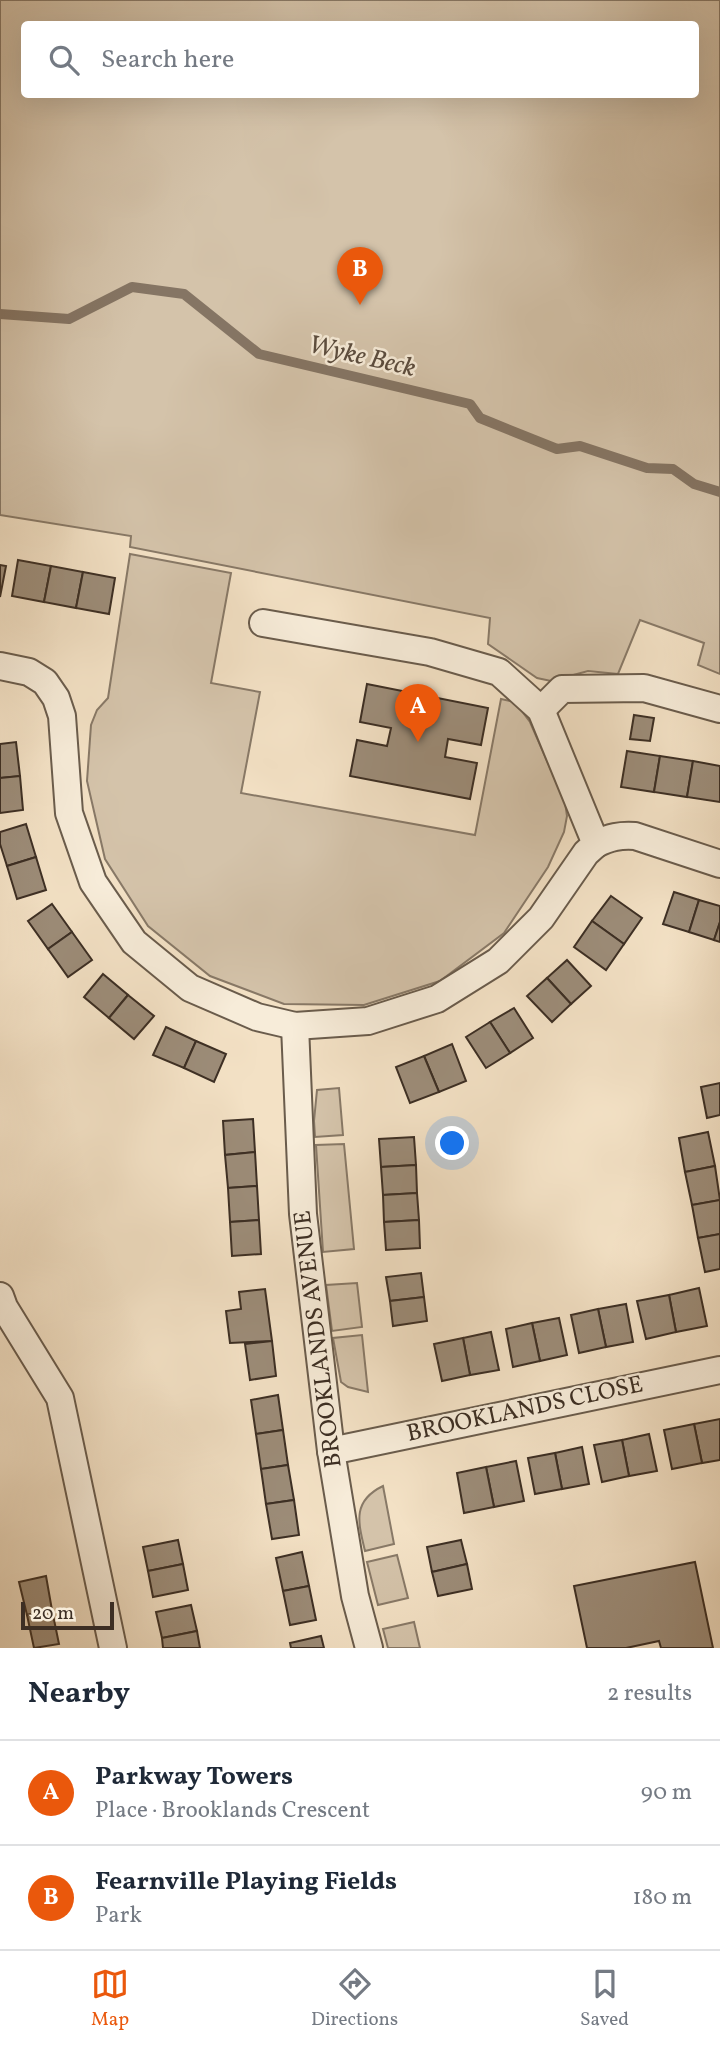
<!DOCTYPE html>
<html lang="en">
<head>
<meta charset="utf-8">
<style>
	body { margin:0; font-family:Vollkorn,serif; background:#f6f6f7; color:#1f2937 }
	.scale { position:absolute; left:21px; bottom:18px; width:93px; box-sizing:border-box; padding-left:7px; border:4px solid #3d2f24; border-top:0; font-size:19px; line-height:24px; white-space:nowrap; color:#3d2f24; -webkit-text-stroke:5px #f7ecd9; paint-order:stroke }
	.you { position:absolute; left:453px; top:1144px; width:24px; height:24px; margin:-18px; border:5px solid #fff; border-radius:50%; background:#1a73e8; box-shadow:0 0 0 10px #1a73e833 }
	.badge { display:grid; place-items:center; width:46px; height:46px; border-radius:50%; background:#ea580c; color:#fff; font-size:23px; font-weight:700 }
	.pin { position:absolute; translate:-50% -58px; filter:drop-shadow(0 2px 4px #0008) }
	.pin::after { content:''; position:absolute; top:37px; width:24px; height:21px; background:inherit; clip-path:polygon(0 0,100% 0,50% 100%) }
	.list { margin:0; padding:0; list-style:none }
	h2 { display:flex; justify-content:space-between; align-items:center; height:91px; margin:0; padding:0 28px; font-size:30px }
	h2 small { font-size:23px; font-weight:400; color:#747a83 }
	.list li { display:grid; grid-template-columns:46px 1fr auto; gap:21px; align-items:center; box-sizing:border-box; height:105px; padding:0 28px; border-top:2px solid #e0e1e3 }
	.list b { display:block; font-size:26px; white-space:nowrap }
	.list p { margin:0; font-size:23px; white-space:nowrap; color:#747a83 }
	.list em { font-size:23px; font-style:normal; color:#747a83 }
	.icon { flex:none; width:38px; height:38px; fill:none; stroke:currentColor; stroke-width:2; stroke-linecap:round; stroke-linejoin:round }
	.map { position:relative; flex:none; width:720px; height:1648px; overflow:hidden }
	.search { position:absolute; background:#fff; box-shadow:0 7px 28px #0002; left:21px; right:21px; top:21px; height:77px; display:flex; align-items:center; gap:18px; box-sizing:border-box; padding:0 24px; border-radius:7px; color:#747a83; font-size:26px }
	.sheet { height:301px; background:#fff }
	nav { display:flex; justify-content:space-around; align-items:center; box-sizing:border-box; height:98px; border-top:2px solid #e0e1e3; background:#fff; font-size:19px; color:#747a83 }
	nav a { display:grid; justify-items:center; gap:4px }
	nav .on { color:#ea580c }
	.map>svg:first-child { display:block }
	.green { fill:#d4c3aa; stroke:#887967; stroke-width:2; fill-rule:evenodd }
	.lines { fill:none; stroke-linecap:round; stroke-linejoin:round }
	.stream { stroke:#857564; stroke-width:10 }
	.building { fill:#9c8c78; stroke:#3d2f24; stroke-width:2 }
	.street-casing { stroke:#6a5c4c; stroke-width:30 }
	.street { stroke:#f7ecd9; stroke-width:26 }
	.labels { text-anchor:middle; dominant-baseline:central; stroke-width:5; stroke-linejoin:round; paint-order:stroke }
	.street-label { font-size:24px; fill:#3d2f24; stroke:#f7ecd9 }
	.water-label { font-size:26px; font-style:italic; fill:#5b4c3e; stroke:#f7ecd9 }
</style>
</head>
<body>
<div class="map">
<svg width="720" height="1648" viewBox="0 0 720 1648">
	<rect width="100%" height="100%" fill="#f3e1c5"/>
	<filter id="stains"><feTurbulence type="fractalNoise" baseFrequency=".00286" numOctaves="4"/><feColorMatrix values="0 0 0 0 .2 0 0 0 0 .09 0 0 0 0 .02 0 0 0 .5 -.17"/></filter>
	<radialGradient id="worn" r=".72"><stop offset=".6" stop-color="#630" stop-opacity="0"/><stop offset="1" stop-color="#630" stop-opacity=".3"/></radialGradient>
	<g class="green">
		<path d="M0 0H720V674L698 665 704 643 640 620 618 674 588 671 551 681 537 678 488 644 490 618 130 547 131 536 0 515ZM24 24H696V94H24Z"/>
		<path d="M130 554 231 573 211 683 260 692 241 793 475 835 501 699 515 702 530 722 565 802 567 816 564 832 548 867 504 933 440 981 364 1005 284 1004 210 976 148 926 105 859 87 781 91 725 97 710 108 698Z"/>
		<path d="M339 1088 343 1135 315 1137 314 1121 317 1090Z"/>
		<path d="M344 1144 354 1249 323 1252 316 1145Z"/>
		<path d="M357 1283 362 1327 332 1331 326 1285Z"/>
		<path d="M362 1335 368 1392 348 1387 341 1382 333 1338Z"/>
		<path d="M383 1486 394 1544 365 1551C358 1522 352 1501 383 1486Z"/>
		<path d="M397 1555 408 1598 378 1605 367 1562Z"/>
		<path d="M414 1622 420 1648H388L383 1629Z"/>
	</g>
	<g class="lines">
		<path class="stream" d="M0 314 69 319 132 287 184 294 259 354 470 404 480 418 557 449 580 446 647 468 673 469 694 484 720 492"/>
	</g>
	<g class="building">
		<path d="M18 560 51 566 44 602 12 596Z"/>
		<path d="M0 565 6 566 0 597Z"/>
		<path d="M51 566 83 572 76 608 44 602Z"/>
		<path d="M83 572 115 578 109 614 76 608Z"/>
		<path d="M367 684 488 708 481 745 448 739 445 757 477 763 470 799 350 776 357 740 387 746 391 728 360 722Z"/>
		<path d="M634 715 654 718 650 741 630 739Z"/>
		<path d="M16 742 20 776 0 778V744Z"/>
		<path d="M627 751 660 756 654 792 621 787Z"/>
		<path d="M660 756 693 761 687 797 654 792Z"/>
		<path d="M693 761 720 766V802L687 797Z"/>
		<path d="M20 776 23 810 0 813V778Z"/>
		<path d="M26 824 36 857 7 866 0 844V832Z"/>
		<path d="M36 857 46 890 17 899 7 866Z"/>
		<path d="M674 892 699 900 689 932 663 924Z"/>
		<path d="M611 896 642 918 624 944 592 921Z"/>
		<path d="M699 900 720 906V922L714 940 689 932Z"/>
		<path d="M52 904 72 932 48 949 28 921Z"/>
		<path d="M592 921 624 944 606 970 574 947Z"/>
		<path d="M720 922V942L714 940Z"/>
		<path d="M72 932 92 960 68 977 48 949Z"/>
		<path d="M567 960 591 986 571 1004 547 978Z"/>
		<path d="M103 974 128 995 109 1018 84 997Z"/>
		<path d="M547 978 571 1004 552 1022 527 996Z"/>
		<path d="M128 995 154 1016 134 1039 109 1018Z"/>
		<path d="M514 1008 533 1038 510 1053 490 1022Z"/>
		<path d="M490 1022 510 1053 486 1068 466 1037Z"/>
		<path d="M166 1027 196 1041 184 1068 153 1055Z"/>
		<path d="M196 1041 226 1054 214 1082 184 1068Z"/>
		<path d="M452 1044 466 1081 439 1092 424 1056Z"/>
		<path d="M424 1056 439 1092 410 1103 396 1067Z"/>
		<path d="M720 1083V1115L707 1118 701 1087Z"/>
		<path d="M253 1119 255 1152 225 1155 223 1121Z"/>
		<path d="M708 1132 715 1166 685 1172 679 1138Z"/>
		<path d="M414 1137 416 1165 381 1167 379 1139Z"/>
		<path d="M255 1152 257 1186 228 1188 225 1155Z"/>
		<path d="M416 1165 417 1193 383 1195 381 1167Z"/>
		<path d="M715 1166 720 1200 692 1205 685 1172Z"/>
		<path d="M257 1186 259 1220 230 1222 228 1188Z"/>
		<path d="M417 1193 419 1220 384 1222 383 1195Z"/>
		<path d="M720 1200V1234L698 1238 692 1205Z"/>
		<path d="M259 1220 261 1254 232 1256 230 1222Z"/>
		<path d="M419 1220 420 1248 386 1250 384 1222Z"/>
		<path d="M720 1234V1269L705 1272 698 1238Z"/>
		<path d="M421 1273 424 1297 390 1301 386 1277Z"/>
		<path d="M699 1288 707 1326 676 1332 669 1295Z"/>
		<path d="M265 1289 272 1341 230 1343 226 1311 241 1309 239 1292Z"/>
		<path d="M669 1295 676 1332 646 1339 637 1301Z"/>
		<path d="M424 1297 427 1321 393 1326 390 1301Z"/>
		<path d="M626 1304 633 1342 606 1347 598 1309Z"/>
		<path d="M598 1309 606 1347 579 1353 571 1315Z"/>
		<path d="M559 1318 567 1355 540 1361 532 1323Z"/>
		<path d="M532 1323 540 1361 513 1367 506 1329Z"/>
		<path d="M491 1332 499 1370 470 1375 463 1338Z"/>
		<path d="M463 1338 470 1375 442 1381 434 1344Z"/>
		<path d="M272 1341 276 1376 250 1380 245 1344Z"/>
		<path d="M278 1395 283 1430 256 1434 251 1400Z"/>
		<path d="M720 1419V1460L702 1463 694 1424Z"/>
		<path d="M694 1424 702 1463 672 1469 664 1430Z"/>
		<path d="M283 1430 288 1465 261 1469 256 1434Z"/>
		<path d="M649 1434 657 1471 629 1476 622 1440Z"/>
		<path d="M622 1440 629 1476 602 1482 594 1445Z"/>
		<path d="M582 1447 589 1484 562 1489 555 1453Z"/>
		<path d="M555 1453 562 1489 535 1494 528 1458Z"/>
		<path d="M516 1461 524 1501 494 1507 486 1467Z"/>
		<path d="M288 1465 294 1500 266 1504 261 1469Z"/>
		<path d="M486 1467 494 1507 464 1513 457 1473Z"/>
		<path d="M294 1500 299 1535 272 1539 266 1504Z"/>
		<path d="M178 1540 183 1564 148 1571 143 1547Z"/>
		<path d="M461 1540 467 1564 432 1572 427 1547Z"/>
		<path d="M302 1552 309 1586 283 1591 276 1558Z"/>
		<path d="M695 1562 713 1648H661L659 1641 626 1648H587L574 1586Z"/>
		<path d="M183 1564 188 1590 153 1597 148 1571Z"/>
		<path d="M467 1564 472 1589 438 1596 432 1572Z"/>
		<path d="M46 1576 52 1610 27 1615 19 1582Z"/>
		<path d="M309 1586 316 1620 290 1625 283 1591Z"/>
		<path d="M191 1605 197 1631 162 1638 156 1612Z"/>
		<path d="M52 1610 59 1644 34 1648 27 1615Z"/>
		<path d="M197 1631 200 1648H163L162 1638Z"/>
		<path d="M321 1636 324 1648H291L290 1643Z"/>
	</g>
	<g class="lines">
		<g class="street-casing">
			<g id="street">
				<path d="M0 666 29 672 45 682 56 698 62 716 69 813 93 882 134 942 190 988 257 1017 295 1026 368 1021 437 999 498 961 541 918 586 853 596 844 541 710 499 672 430 652 263 623"/>
				<path d="M541 710 562 689 644 688 720 709"/>
				<path d="M596 844C610 837 620 835 635 836L720 864"/>
				<path d="M295 1026 303 1214 331 1451 355 1596 369 1648"/>
				<path d="M0 1296 4 1307 60 1398 113 1648"/>
				<path d="M331 1451 720 1370"/>
			</g>
		</g>
		<use href="#street" class="street"/>
	</g>
	<g class="labels">
		<g class="street-label">
			<text transform="translate(319 1339) rotate(-97)">BROOKLANDS AVENUE</text>
			<text transform="translate(525 1410) rotate(-12)">BROOKLANDS CLOSE</text>
		</g>
		<g class="water-label">
			<text transform="translate(362 357) rotate(13)">Wyke Beck</text>
		</g>
	</g>
	<rect width="100%" height="100%" filter="url(#stains)"/>
	<rect width="100%" height="100%" fill="url(#worn)"/>
</svg>
<div class="scale">20 m</div>
<div class="you"></div>
<div class="pin badge" style="left:418px;top:742px">A</div>
<div class="pin badge" style="left:360px;top:305px">B</div>
<div class="search"><svg class="icon" aria-label="search" viewBox="0 0 24 24"><circle cx="10" cy="10" r="6"/><path d="M15 15l6 6"/></svg>Search here</div>
</div>
<section class="sheet">
<h2>Nearby<small>2 results</small></h2>
<ul class="list">
<li><span class="badge">A</span><div><b>Parkway Towers</b><p>Place · Brooklands Crescent</p></div><em>90 m</em></li>
<li><span class="badge">B</span><div><b>Fearnville Playing Fields</b><p>Park</p></div><em>180 m</em></li>
</ul>
</section>
<nav>
<a class="on"><svg class="icon" aria-label="map" viewBox="0 0 24 24"><path d="M3 6l6-2 6 2 6-2v14l-6 2-6-2-6 2zM9 4v14M15 6v14"/></svg>Map</a>
<a><svg class="icon" aria-label="directions" viewBox="0 0 24 24"><path d="M12 3l9 9-9 9-9-9zM9 14v-3h6M13 9l2 2-2 2"/></svg>Directions</a>
<a><svg class="icon" aria-label="saved" viewBox="0 0 24 24"><path d="M7 4h10v16l-5-4-5 4z"/></svg>Saved</a>
</nav>
</body>
</html>
